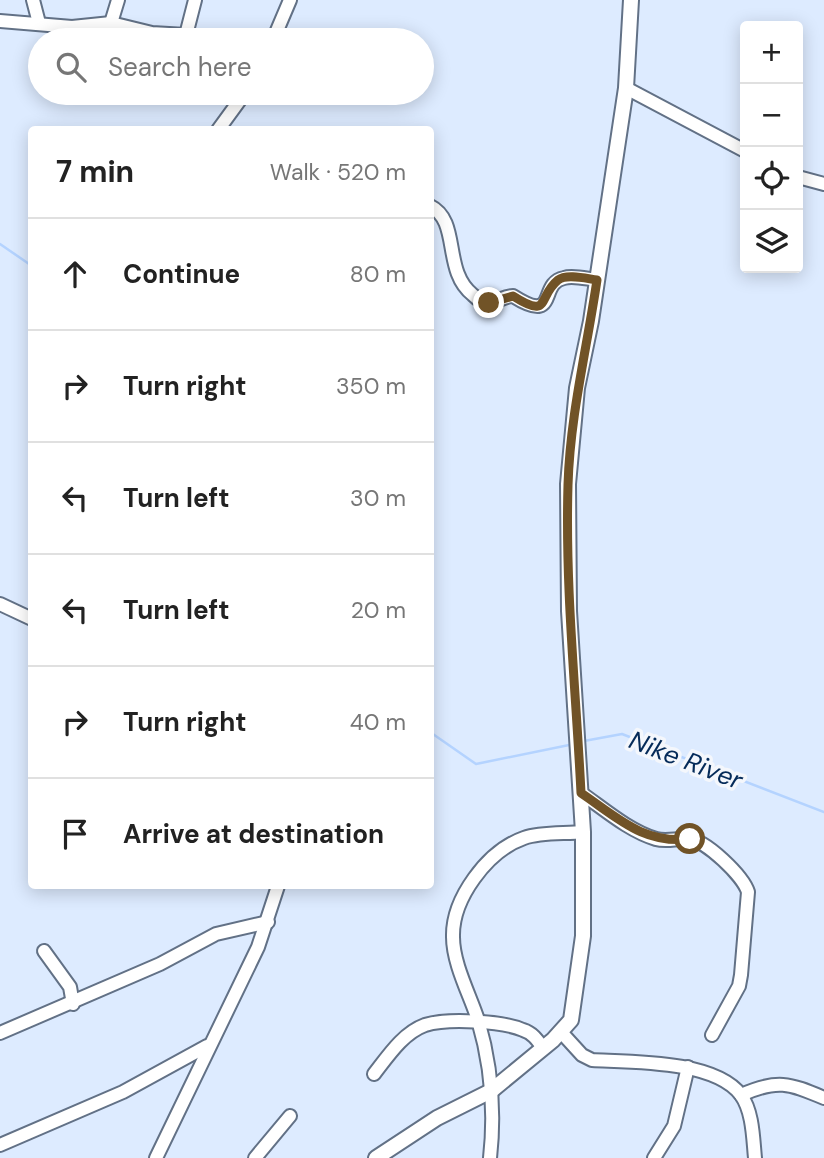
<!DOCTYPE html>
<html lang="en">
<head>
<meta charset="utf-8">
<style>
	body { margin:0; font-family:"DM Sans",sans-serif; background:#f2f2f2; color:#222 }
	.controls { position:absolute; right:21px; top:21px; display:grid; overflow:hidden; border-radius:7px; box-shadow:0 4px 18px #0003 }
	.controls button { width:63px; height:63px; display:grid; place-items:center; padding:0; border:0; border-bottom:2px solid #e0e0e0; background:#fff; color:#222; font:35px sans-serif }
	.stop { position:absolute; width:21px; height:21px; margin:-16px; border:5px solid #715327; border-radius:50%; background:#fff }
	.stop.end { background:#715327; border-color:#fff; box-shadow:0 2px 7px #0008 }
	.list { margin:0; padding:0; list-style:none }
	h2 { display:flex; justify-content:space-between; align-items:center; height:91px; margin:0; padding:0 28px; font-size:30px }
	h2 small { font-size:23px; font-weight:400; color:#767676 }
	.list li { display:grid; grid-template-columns:46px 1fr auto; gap:21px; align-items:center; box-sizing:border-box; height:112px; padding:0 28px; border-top:2px solid #e0e0e0 }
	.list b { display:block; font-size:26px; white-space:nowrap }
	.list em { font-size:23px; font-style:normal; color:#767676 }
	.icon { flex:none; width:38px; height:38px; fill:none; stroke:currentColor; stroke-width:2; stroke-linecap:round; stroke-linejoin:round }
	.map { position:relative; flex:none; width:824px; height:1158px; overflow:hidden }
	.search { position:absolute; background:#fff; box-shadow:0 4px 18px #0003; left:28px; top:28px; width:406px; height:77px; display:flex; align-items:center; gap:18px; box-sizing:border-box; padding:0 24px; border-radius:38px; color:#767676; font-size:26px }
	.panel { position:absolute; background:#fff; box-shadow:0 4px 18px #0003; left:28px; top:126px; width:406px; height:763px; border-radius:7px }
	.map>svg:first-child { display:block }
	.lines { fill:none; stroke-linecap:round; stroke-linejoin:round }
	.stream { stroke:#b4d3ff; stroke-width:2.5 }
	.minor-casing { stroke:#627186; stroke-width:16 }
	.tertiary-casing { stroke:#627186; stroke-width:18 }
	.minor { stroke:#fff; stroke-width:12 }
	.tertiary { stroke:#fff; stroke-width:14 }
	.route { stroke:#715327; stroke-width:9 }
	.labels { text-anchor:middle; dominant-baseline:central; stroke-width:7; stroke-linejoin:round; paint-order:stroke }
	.water-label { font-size:26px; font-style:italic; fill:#052b59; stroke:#f4f7fc }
</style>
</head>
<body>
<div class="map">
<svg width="824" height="1158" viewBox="0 0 824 1158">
	<rect width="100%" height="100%" fill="#ddebff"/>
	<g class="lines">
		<g class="stream">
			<path d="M0 244 32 266"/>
			<path d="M430 732 476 764 574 744"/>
			<path d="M584 741 622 734 824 812"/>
		</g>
		<g class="minor-casing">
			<g id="minor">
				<path d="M33 0 39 23"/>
				<path d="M0 21 72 27 111 23 152 33 186 35 190 40"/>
				<path d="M111 23 118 0"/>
				<path d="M186 35 195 0"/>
				<path d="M273 40 290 0"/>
				<path d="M626 88 745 151"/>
				<path d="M218 130 245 93"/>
				<path d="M798 177 824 184"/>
				<path d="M430 206C461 221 442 271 473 295 477 299 482 303 487 303 496 303 504 296 513 296 559 325 538 283 564 278 573 275 587 279 597 280"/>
				<path d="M0 604 32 619"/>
				<path d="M581 793C604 809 629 831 656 839 667 842 677 838 689 839 706 840 743 876 748 892L741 975 739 986 712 1035"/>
				<path d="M44 951 70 987 73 1004"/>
				<path d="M561 1032 582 1055 592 1060C632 1062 715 1060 741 1095 753 1112 753 1138 755 1158"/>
				<path d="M0 1033 160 964 216 934 268 922"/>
				<path d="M374 1074C388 1056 403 1033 425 1025 448 1018 502 1021 523 1030 533 1033 538 1041 543 1048"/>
				<path d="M741 1095C777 1079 789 1083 824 1098"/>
				<path d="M0 1145 123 1092 207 1046"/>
				<path d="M156 1158 258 947 278 886"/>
				<path d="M255 1158 290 1116"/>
				<path d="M490 1158C495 1113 491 1064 478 1020 470 995 453 964 453 937 452 899 487 851 524 838 541 832 565 834 583 832"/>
				<path d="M654 1158 674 1126 688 1067"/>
			</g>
		</g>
		<g class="tertiary-casing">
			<path id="tertiary" d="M376 1158 437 1118 491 1091 553 1040 571 1020 583 936V832L569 611 568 484 577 388 591 321 626 88 631 0"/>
		</g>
		<use href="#minor" class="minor"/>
		<use href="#tertiary" class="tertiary"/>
	</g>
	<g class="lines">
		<path class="route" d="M489 303 513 296C551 320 537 297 558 280 567 273 588 279 597 280 587 348 570 416 568 485 565 588 576 691 581 793 618 818 643 844 690 839"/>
	</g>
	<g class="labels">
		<g class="water-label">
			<text transform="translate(686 760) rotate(21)">Nike River</text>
		</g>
	</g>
</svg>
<div class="controls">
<button>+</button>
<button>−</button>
<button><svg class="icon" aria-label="locate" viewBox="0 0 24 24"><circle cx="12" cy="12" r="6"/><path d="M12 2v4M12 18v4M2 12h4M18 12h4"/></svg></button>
<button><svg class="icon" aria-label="layers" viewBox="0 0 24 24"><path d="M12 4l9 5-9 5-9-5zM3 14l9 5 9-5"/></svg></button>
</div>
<div class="stop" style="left:690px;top:839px"></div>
<div class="stop end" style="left:489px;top:303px"></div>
<div class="search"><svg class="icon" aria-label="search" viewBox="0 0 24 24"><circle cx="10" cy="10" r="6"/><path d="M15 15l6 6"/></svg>Search here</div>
<section class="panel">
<h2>7 min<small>Walk · 520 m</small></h2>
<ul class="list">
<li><svg class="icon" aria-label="ahead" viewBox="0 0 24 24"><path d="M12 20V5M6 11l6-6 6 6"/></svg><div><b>Continue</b></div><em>80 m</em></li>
<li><svg class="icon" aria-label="right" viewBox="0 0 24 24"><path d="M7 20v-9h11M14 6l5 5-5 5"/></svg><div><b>Turn right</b></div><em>350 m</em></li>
<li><svg class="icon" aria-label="left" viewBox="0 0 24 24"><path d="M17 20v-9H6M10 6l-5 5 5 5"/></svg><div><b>Turn left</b></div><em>30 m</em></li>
<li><svg class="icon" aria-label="left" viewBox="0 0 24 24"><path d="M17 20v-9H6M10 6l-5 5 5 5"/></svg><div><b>Turn left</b></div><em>20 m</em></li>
<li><svg class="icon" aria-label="right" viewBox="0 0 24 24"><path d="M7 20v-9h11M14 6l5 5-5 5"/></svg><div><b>Turn right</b></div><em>40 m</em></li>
<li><svg class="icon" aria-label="arrive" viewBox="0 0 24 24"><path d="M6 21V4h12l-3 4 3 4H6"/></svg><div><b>Arrive at destination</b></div></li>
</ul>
</section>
</div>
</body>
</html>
